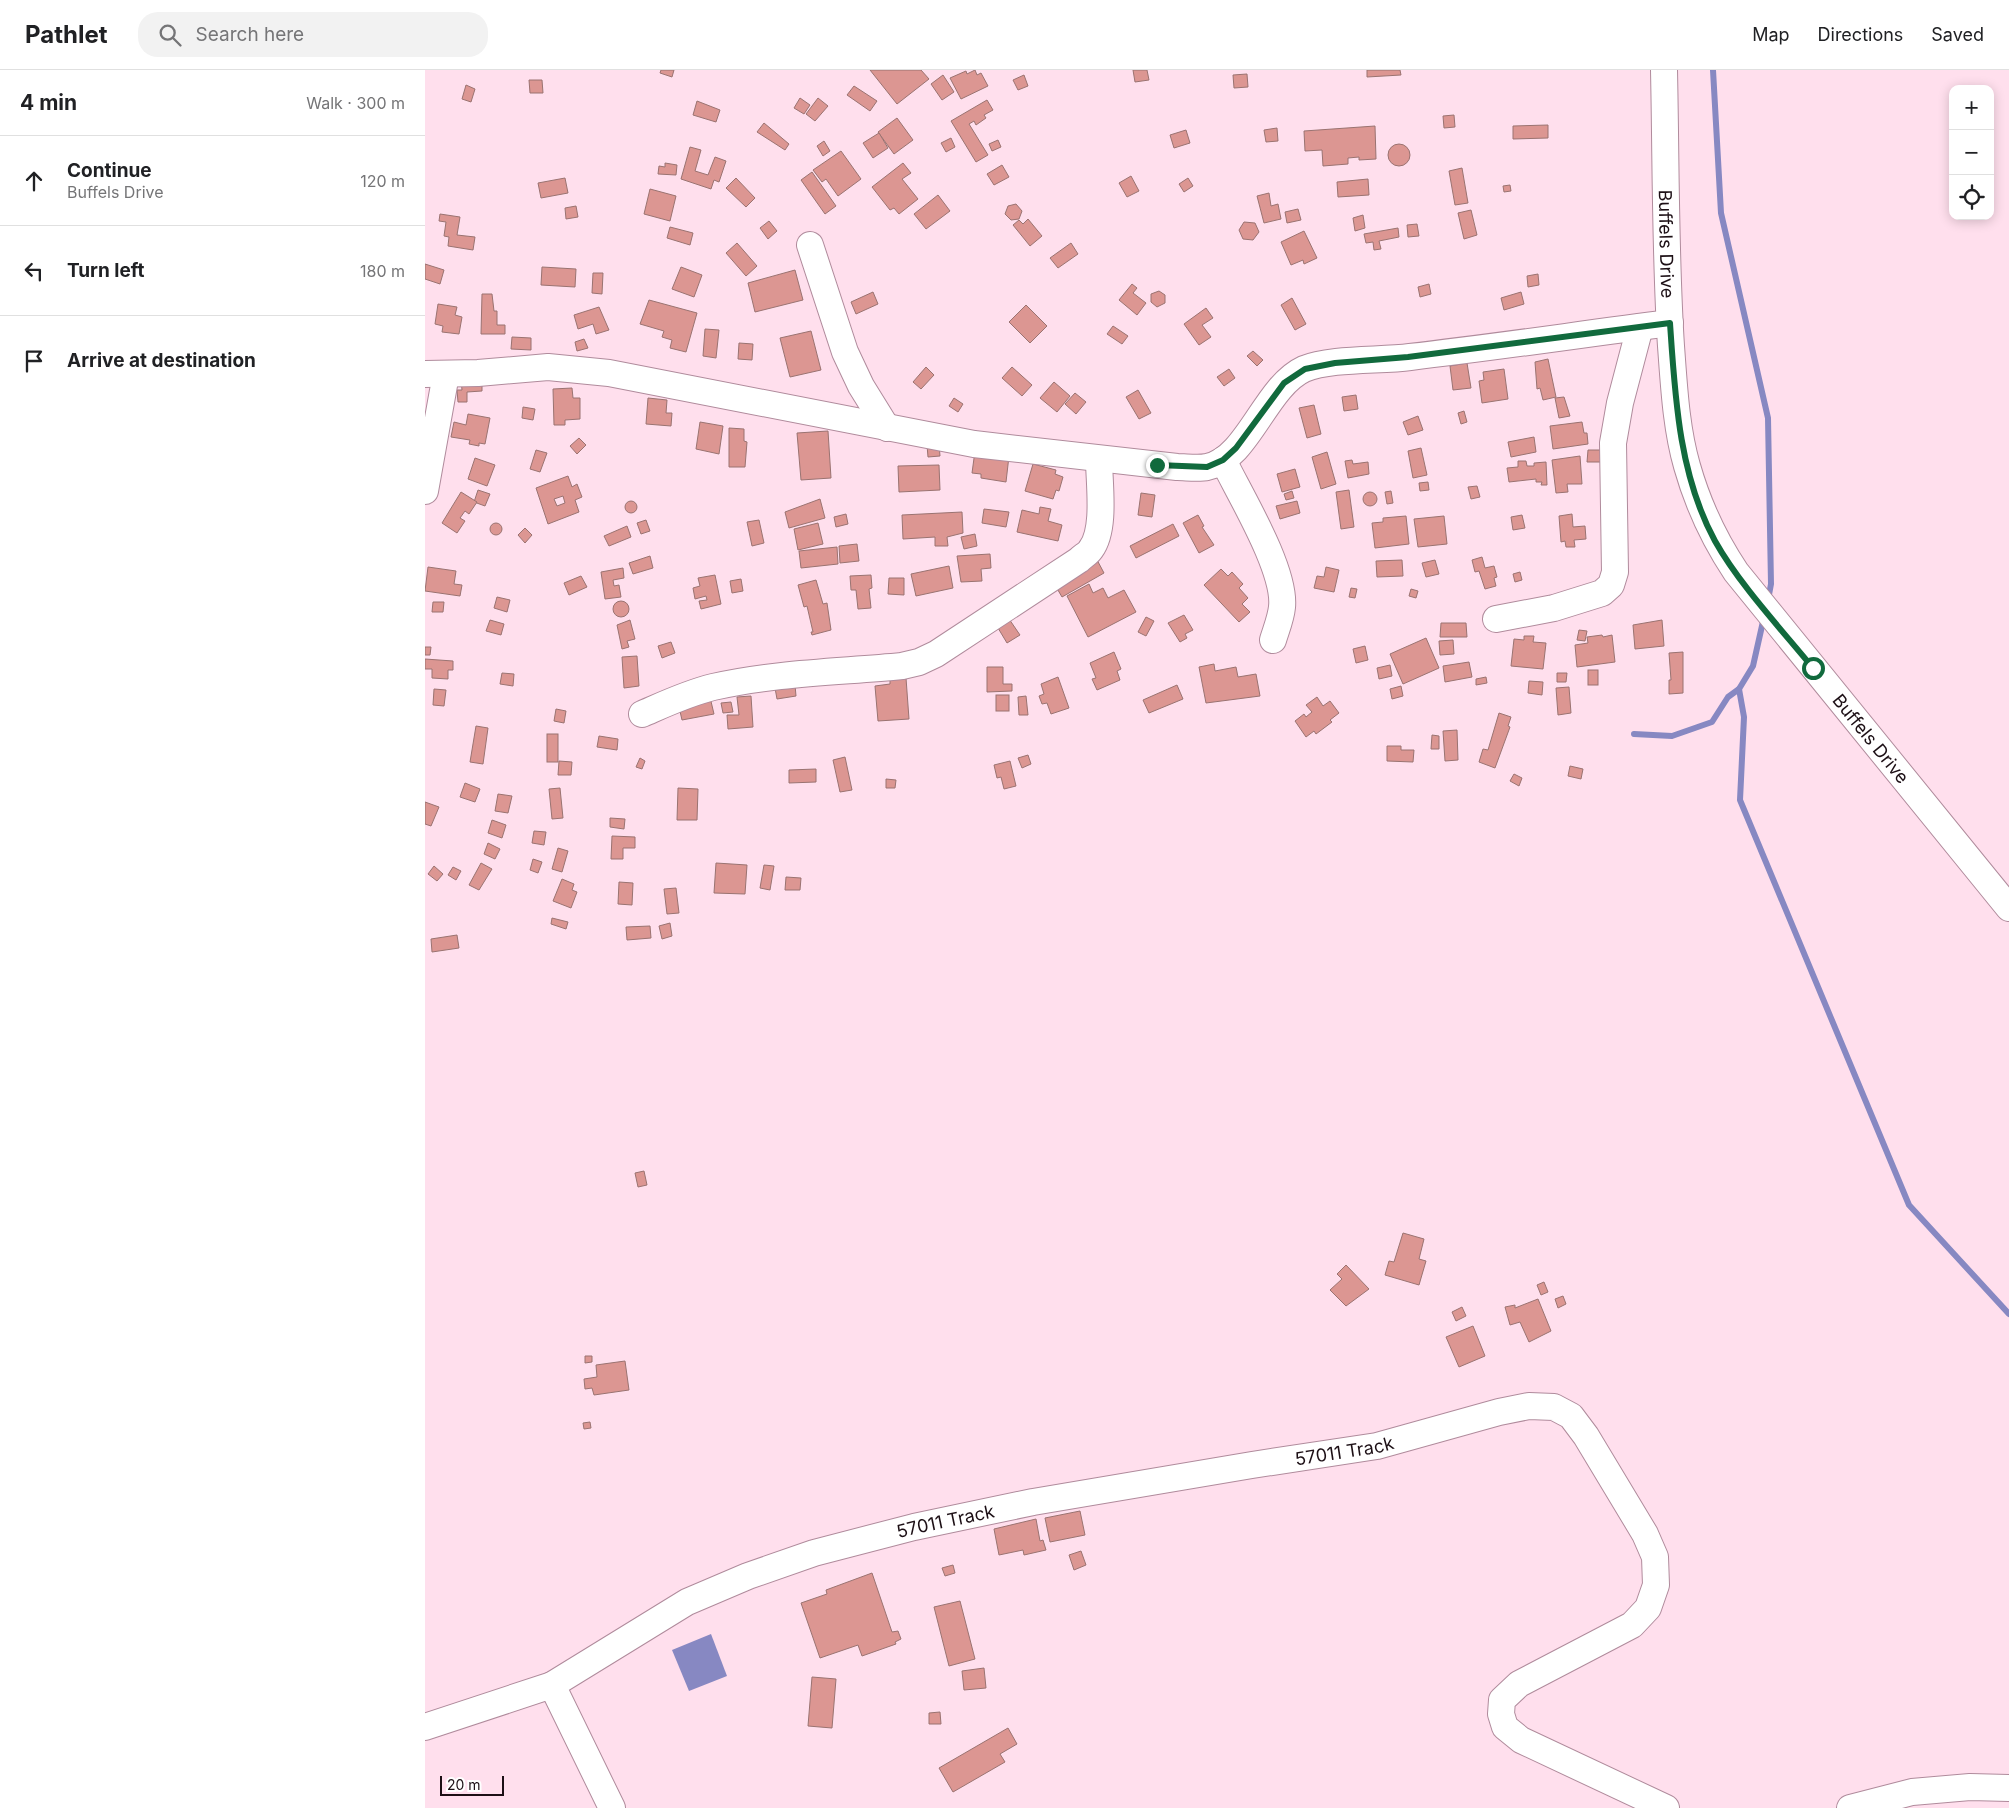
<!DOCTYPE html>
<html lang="en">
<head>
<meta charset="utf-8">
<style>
	body { margin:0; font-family:Inter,sans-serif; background:#f2f2f2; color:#202124 }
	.controls { position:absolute; right:15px; top:15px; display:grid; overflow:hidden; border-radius:10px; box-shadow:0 2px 12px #0003 }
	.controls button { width:45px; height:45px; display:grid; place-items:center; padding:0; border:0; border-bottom:1px solid #e0e0e0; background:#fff; color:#202124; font:25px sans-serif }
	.scale { position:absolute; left:15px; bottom:12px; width:64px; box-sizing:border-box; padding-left:5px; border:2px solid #1c0f15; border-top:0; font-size:14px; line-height:18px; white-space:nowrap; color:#1c0f15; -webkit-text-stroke:4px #fff; paint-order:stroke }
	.stop { position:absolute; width:15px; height:15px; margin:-11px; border:4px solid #116a3d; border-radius:50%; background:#fff }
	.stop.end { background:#116a3d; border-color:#fff; box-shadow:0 1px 5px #0008 }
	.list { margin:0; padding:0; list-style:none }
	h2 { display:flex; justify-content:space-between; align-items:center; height:65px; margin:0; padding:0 20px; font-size:21px }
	h2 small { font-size:16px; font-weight:400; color:#757577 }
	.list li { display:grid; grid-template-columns:32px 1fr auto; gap:15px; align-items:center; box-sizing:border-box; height:90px; padding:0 20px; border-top:1px solid #e0e0e0 }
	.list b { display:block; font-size:19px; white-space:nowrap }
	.list p { margin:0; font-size:16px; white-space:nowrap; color:#757577 }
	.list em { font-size:16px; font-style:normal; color:#757577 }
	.icon { flex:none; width:28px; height:28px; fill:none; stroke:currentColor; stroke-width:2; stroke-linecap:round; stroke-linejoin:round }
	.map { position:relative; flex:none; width:1584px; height:1738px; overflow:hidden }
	header { display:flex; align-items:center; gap:30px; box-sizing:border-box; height:70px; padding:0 25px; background:#fff; border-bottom:1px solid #e0e0e0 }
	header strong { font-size:24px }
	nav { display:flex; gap:28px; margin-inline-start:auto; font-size:18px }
	.search { width:350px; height:45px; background:#f2f2f2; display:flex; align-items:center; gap:12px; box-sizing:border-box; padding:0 18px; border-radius:20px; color:#757577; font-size:19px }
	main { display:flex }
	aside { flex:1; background:#fff }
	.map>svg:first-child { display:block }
	.water { fill:#8788c2 }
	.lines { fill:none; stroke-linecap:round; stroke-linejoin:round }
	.stream { stroke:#8788c2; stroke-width:6 }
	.building { fill:#dc9692; stroke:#9a7371; fill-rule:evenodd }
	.minor-casing { stroke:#b08b9c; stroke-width:28 }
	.minor { stroke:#fff; stroke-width:26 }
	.route { stroke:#116a3d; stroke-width:6 }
	.labels { text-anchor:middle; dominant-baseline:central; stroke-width:5; stroke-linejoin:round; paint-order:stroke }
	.street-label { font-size:18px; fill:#1c0f15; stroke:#fff }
</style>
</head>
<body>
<header>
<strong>Pathlet</strong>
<div class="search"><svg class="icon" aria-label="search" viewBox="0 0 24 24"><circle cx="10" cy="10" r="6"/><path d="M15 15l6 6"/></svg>Search here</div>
<nav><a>Map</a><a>Directions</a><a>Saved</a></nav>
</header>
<main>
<aside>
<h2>4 min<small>Walk · 300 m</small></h2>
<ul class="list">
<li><svg class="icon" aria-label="ahead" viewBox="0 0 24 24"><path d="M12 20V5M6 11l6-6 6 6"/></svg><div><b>Continue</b><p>Buffels Drive</p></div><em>120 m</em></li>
<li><svg class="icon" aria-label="left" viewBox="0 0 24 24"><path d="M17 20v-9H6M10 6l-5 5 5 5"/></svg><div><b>Turn left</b></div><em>180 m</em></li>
<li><svg class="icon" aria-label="arrive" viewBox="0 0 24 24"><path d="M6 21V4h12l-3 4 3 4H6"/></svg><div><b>Arrive at destination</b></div></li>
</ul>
</aside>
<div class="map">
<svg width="1584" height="1738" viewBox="0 0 1584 1738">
	<rect width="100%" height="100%" fill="#ffdfed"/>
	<path class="water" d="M286 1564 302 1606 264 1621 247 1580Z"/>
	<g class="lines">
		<g class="stream">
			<path d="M1288 0 1296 143 1343 348 1346 514 1343 530"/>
			<path d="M1339 547 1328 596 1314 619 1319 647 1315 730 1484 1135 1584 1244"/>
			<path d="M1209 664 1247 666 1287 652 1303 627 1314 619"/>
		</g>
	</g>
	<g class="building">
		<path d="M236 0H249L247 7 235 3Z"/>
		<path d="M445 0H496L504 9 472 34Z"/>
		<path d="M550 0 552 5 556 3 563 16 536 29 525 8 541 1 542 4Z"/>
		<path d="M708 0H722L724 10 710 12Z"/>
		<path d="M942 0H975L976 5 942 7Z"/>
		<path d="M822 4 823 17 809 18 808 5Z"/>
		<path d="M518 5 529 22 517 30 506 14Z"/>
		<path d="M599 5 603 16 593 20 588 10Z"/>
		<path d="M104 10H117L118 23H105Z"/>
		<path d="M41 15 50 19 46 32 37 29Z"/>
		<path d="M429 16 452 31 445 41 422 25Z"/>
		<path d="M375 28 385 35 379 44 369 38Z"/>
		<path d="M393 28 403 36 390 51 381 44Z"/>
		<path d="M562 30 568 40 559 45 561 48 551 55 549 51 544 54 563 85 551 92 526 51Z"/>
		<path d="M272 31 295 40 291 52 268 45Z"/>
		<path d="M1029 45 1030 57 1019 58 1018 46Z"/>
		<path d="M472 48 488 70 469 84 453 62Z"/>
		<path d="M339 53 364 74 360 80 332 62Z"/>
		<path d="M1123 55V68L1088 69V56Z"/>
		<path d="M950 56 951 89 934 90V87L923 88V94L898 96 897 80 880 81 879 61Z"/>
		<path d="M852 58 853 71 841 72 839 60Z"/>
		<path d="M761 60 765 73 749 78 745 65Z"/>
		<path d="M454 63 463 78 448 88 438 73Z"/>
		<path d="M526 68 530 77 521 82 516 73Z"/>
		<path d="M573 70 576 77 567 81 564 74Z"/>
		<path d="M399 71 405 81 398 86 392 76Z"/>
		<circle cx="974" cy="85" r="11"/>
		<path d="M265 77 276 80 270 101 283 105 290 87 301 91 294 112 289 110 286 119 256 109Z"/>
		<path d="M416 81 436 109 413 126 401 109 397 112 388 100Z"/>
		<path d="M240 93 252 95 251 105 233 104 234 96 240 97Z"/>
		<path d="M478 93 486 103 477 109 493 129 474 144 469 138 465 140 447 117Z"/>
		<path d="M577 95 584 107 569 115 562 104Z"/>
		<path d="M1037 98 1043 133 1030 135 1024 101Z"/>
		<path d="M387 102 411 136 400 144 376 110Z"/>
		<path d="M706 106 714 121 702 127 694 113Z"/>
		<path d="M140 108 143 123 116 128 113 113Z"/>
		<path d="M311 108 330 128 321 137 301 118Z"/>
		<path d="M763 108 768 116 759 122 754 114Z"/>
		<path d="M943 109 944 125 913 127 912 112Z"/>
		<path d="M1085 115 1086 121 1079 122 1078 116Z"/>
		<path d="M225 119 251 126 245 151 219 144Z"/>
		<path d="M844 123 846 136 853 134 856 149 839 153 832 126Z"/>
		<path d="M513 125 525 141 501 159 489 144Z"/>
		<path d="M591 134 597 141 594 149 586 150 580 144 583 136Z"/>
		<path d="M151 136 153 147 141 149 140 138Z"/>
		<path d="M873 139 876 150 862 153 860 142Z"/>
		<path d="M1046 140 1052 165 1039 169 1033 143Z"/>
		<path d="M15 144 35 147 32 165 50 167 48 180 23 176 24 167 19 166 21 152 14 151Z"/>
		<path d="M938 145 940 158 930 161 928 148Z"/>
		<path d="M603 149 617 166 605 176 588 155 594 150 598 154Z"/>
		<path d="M344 151 352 161 343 169 335 158Z"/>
		<path d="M819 152 830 153 834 162 828 170 818 169 814 160Z"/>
		<path d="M992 154 994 166 983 167 982 155Z"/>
		<path d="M245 157 268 163 265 175 242 168Z"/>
		<path d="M973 158 974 167 954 171 956 179 949 180 948 172 941 173 939 164Z"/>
		<path d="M879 161 892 188 879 194 878 190 866 195 856 172Z"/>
		<path d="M312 173 332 196 321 206 301 183Z"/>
		<path d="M646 173 653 184 633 198 625 188Z"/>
		<path d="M0 194 19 200 15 214 0 209Z"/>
		<path d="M117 197 151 199 150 217 116 215Z"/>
		<path d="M256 197 277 205 269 227 247 219Z"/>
		<path d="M370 200 378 230 330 242 323 213Z"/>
		<path d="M168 203H178L177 224 167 223Z"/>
		<path d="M1113 204 1114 215 1103 217 1102 206Z"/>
		<path d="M707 214 712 218 708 223 721 233 712 245 694 230Z"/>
		<path d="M1004 214 1006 224 995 227 993 217Z"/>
		<path d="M734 221 740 225V233L732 237 726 232V224Z"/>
		<path d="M448 222 453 234 431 244 426 232Z"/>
		<path d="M1096 222 1099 234 1079 240 1076 228Z"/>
		<path d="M57 224H67L69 241H72V255H80V264H56Z"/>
		<path d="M867 228 881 254 870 260 856 235Z"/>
		<path d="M224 230 272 243 261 282 245 278 247 270 237 267 239 261 215 254Z"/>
		<path d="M13 234 32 237 30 245 37 247 34 264 17 262 18 256 10 254Z"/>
		<path d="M601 235 622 256 605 273 584 252Z"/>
		<path d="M174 237 184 260 171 264 168 254 153 259 149 245Z"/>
		<path d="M781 238 788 248 777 255 786 267 774 275 759 254Z"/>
		<path d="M688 256 703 266 697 274 682 264Z"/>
		<path d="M280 259 294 260 291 288 278 286Z"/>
		<path d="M386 261 396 300 365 307 355 268Z"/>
		<path d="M87 267 106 268V280L86 279Z"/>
		<path d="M159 269 163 278 152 281 150 272Z"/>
		<path d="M314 273 328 274 327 290 313 289Z"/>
		<path d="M828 281 838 290 832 296 822 286Z"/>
		<path d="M1123 289 1131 327 1118 330 1115 318 1112 319 1110 292Z"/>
		<path d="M1042 293 1046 318 1028 320 1025 296Z"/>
		<path d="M501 297 509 305 496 319 488 312Z"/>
		<path d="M587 297 607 315 597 326 577 308Z"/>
		<path d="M804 299 810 308 799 316 792 307Z"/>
		<path d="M1079 299 1083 329 1057 333 1054 311 1059 310 1058 302Z"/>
		<path d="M36 310H57V321L42 322V332H33L32 320H37Z"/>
		<path d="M629 312 645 326 632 342 615 328Z"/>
		<path d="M147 318 148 328H155V349L140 350V355H129L128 319Z"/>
		<path d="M713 320 726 343 714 349 701 327Z"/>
		<path d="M650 323 661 332 651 344 640 334Z"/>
		<path d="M931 325 933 339 919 341 917 327Z"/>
		<path d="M1139 327 1145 346 1134 348 1130 328Z"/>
		<path d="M223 328 242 330 241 343H247L246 356 221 354Z"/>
		<path d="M529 328 538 334 533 342 524 336Z"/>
		<path d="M889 335 896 364 882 368 874 338Z"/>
		<path d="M98 337 110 339 108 350 97 348Z"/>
		<path d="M1039 341 1042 352 1036 354 1033 343Z"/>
		<path d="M43 344 65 348 60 374 54 373V376L44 374 45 370 26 367 29 352 41 355Z"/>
		<path d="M993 346 998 360 983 365 978 352Z"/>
		<path d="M275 352 298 356 294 384 271 379Z"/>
		<path d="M1157 352 1159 363H1162L1163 374 1128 379 1125 356Z"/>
		<path d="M304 358 319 359V371L322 372 320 397H304Z"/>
		<path d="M403 361 406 408 376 410 372 363Z"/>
		<path d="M1109 367 1111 382 1086 387 1083 372Z"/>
		<path d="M154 368 161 375 152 384 145 376Z"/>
		<path d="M514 374 515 386 503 387 502 375Z"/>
		<path d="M996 378 1002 405 988 408 983 381Z"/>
		<path d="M111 380 122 383 115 402 105 399Z"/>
		<path d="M1163 380H1186V392H1162Z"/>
		<path d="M550 381 584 386 581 412 556 408V404L547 403Z"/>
		<path d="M902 382 911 414 896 419 887 387Z"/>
		<path d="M1155 386 1157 414H1142L1143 422 1131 423 1127 390Z"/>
		<path d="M50 388 70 395 62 416 43 409Z"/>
		<path d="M927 390 928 394 943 392 944 404 923 408 920 391Z"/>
		<path d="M1093 391H1101L1102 396H1109V393L1121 392 1122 415H1116L1117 412H1111V409L1084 412 1082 398 1093 397Z"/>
		<path d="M608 394 631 400 630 404 638 407 634 421 631 420 628 429 600 421Z"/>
		<path d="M514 395 515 420 474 422 473 396Z"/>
		<path d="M870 399 875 417 857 422 852 404Z"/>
		<path d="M143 406 147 417 152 414 157 427 150 430 154 442 123 454 111 418ZM138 426 140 433 132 436 129 429Z"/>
		<path d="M1003 412 1004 420 995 421 994 413Z"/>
		<path d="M1052 416 1055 427 1046 429 1043 417Z"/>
		<path d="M53 420 65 424 60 436 49 432Z"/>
		<path d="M924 420 929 457 916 459 911 422Z"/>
		<path d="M867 421 869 428 861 430 859 424Z"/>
		<path d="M966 421 968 433 962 434 960 422Z"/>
		<circle cx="945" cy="429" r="7"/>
		<path d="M36 422 52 432 44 444 40 441 35 448 40 451 32 463 17 453Z"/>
		<path d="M716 423 730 425 727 447 713 445Z"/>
		<path d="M395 429 400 448 364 458 360 442Z"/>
		<circle cx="206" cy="437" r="6"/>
		<path d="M872 431 875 443 855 449 851 436Z"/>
		<path d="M615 437 626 439 623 451 637 455 633 471 592 462 597 440 614 444Z"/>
		<path d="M559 439 584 442 581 457 557 453Z"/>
		<path d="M537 442 538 463 522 467 523 476H510V467L478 469 477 445Z"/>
		<path d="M421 444 423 454 411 457 409 447Z"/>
		<path d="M1147 444 1148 457 1160 456 1161 469 1149 470 1150 477H1141L1140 471 1136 472 1134 446Z"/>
		<path d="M773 445 779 456 777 457 789 475 774 483 758 453Z"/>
		<path d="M1097 445 1100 458 1088 460 1086 447Z"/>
		<path d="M981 446 984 474 950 478 947 453 958 452V448Z"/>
		<path d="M1019 446 1022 474 993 477 989 449Z"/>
		<path d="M221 450 225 461 216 464 212 453Z"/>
		<path d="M334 450 339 473 327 476 322 452Z"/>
		<circle cx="71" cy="459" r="6"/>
		<path d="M393 453 398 474 373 480 369 459Z"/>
		<path d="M748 454 754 466 711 488 705 476Z"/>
		<path d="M202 456 206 467 184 476 179 466Z"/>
		<path d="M100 458 107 465 100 473 93 465Z"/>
		<path d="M550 464 552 476 539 479 536 467Z"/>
		<path d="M432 474 434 491 415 493 414 476Z"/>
		<path d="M412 477 413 494 376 498 374 481Z"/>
		<path d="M565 484 566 498 556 499 557 511 536 512 532 486Z"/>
		<path d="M225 486 228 498 208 504 204 493Z"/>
		<path d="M1057 487 1060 498 1069 496 1072 507 1069 508 1071 516 1060 519 1054 501 1050 502 1047 490Z"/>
		<path d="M671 488 679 503 637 527 630 515Z"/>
		<path d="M977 490 978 506 952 507 951 491Z"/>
		<path d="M1010 490 1014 504 1001 507 997 493Z"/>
		<path d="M524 496 528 518 491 526 486 504Z"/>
		<path d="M3 497 31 501 29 514 37 515 35 526 0 521Z"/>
		<path d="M901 497 914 500 909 522 889 518 892 506 899 507Z"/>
		<path d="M198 498 199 508 188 510 189 516 194 515 196 527 180 529 176 502Z"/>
		<path d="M796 499 803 506 807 502 818 514 814 518 823 528 817 534 825 542 814 552 779 515Z"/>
		<path d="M1095 502 1097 510 1090 512 1088 504Z"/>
		<path d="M290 505 296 534 276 539 274 531 282 530 281 526 270 529 268 518 275 516 273 508Z"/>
		<path d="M446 505 447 518 444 519 446 538 433 539 431 520H426L425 506Z"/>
		<path d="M156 506 162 517 144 525 139 513Z"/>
		<path d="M464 508H479V525L463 524Z"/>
		<path d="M316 509 318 521 307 523 305 511Z"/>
		<path d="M391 510 398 534 402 533 406 560 387 565 386 562H388L382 536 379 537 373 515Z"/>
		<path d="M664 514 668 523 678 518 683 528 699 520 711 542 663 567 642 526Z"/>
		<path d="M926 518 932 519 930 528 924 527Z"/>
		<path d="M986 519 993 521 991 528 984 526Z"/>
		<path d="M72 527 85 530 82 542 69 538Z"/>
		<circle cx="196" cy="539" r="8"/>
		<path d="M8 532H19L18 542H7Z"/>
		<path d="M759 545 768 560 760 564 762 568 755 572 743 553Z"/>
		<path d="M582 546 595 565 582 573 570 553Z"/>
		<path d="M721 547 729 551 721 566 713 562Z"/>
		<path d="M65 550 79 554 76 565 61 561Z"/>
		<path d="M205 550 210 569 202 571 204 577 197 579 192 555Z"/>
		<path d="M1237 550 1239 576 1210 579 1208 555Z"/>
		<path d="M1016 553H1041L1042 567H1015Z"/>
		<path d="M1154 560 1162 561 1160 571 1152 570Z"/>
		<path d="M1177 565 1178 567 1187 565 1190 592 1152 597 1150 575 1163 573 1162 567Z"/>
		<path d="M1099 566H1109L1108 572 1121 573 1118 599 1086 596 1089 569 1099 570Z"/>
		<path d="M1001 568 1014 598 978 614 965 584Z"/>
		<path d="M1028 570 1029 584 1015 585 1014 571Z"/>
		<path d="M246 572 250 583 237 588 233 576Z"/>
		<path d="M940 576 943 590 931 593 928 579Z"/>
		<path d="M0 577H6L5 585H0Z"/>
		<path d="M689 582 696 599 692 601 695 610 672 620 667 609 671 608 665 593Z"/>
		<path d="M1258 582V623L1244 624V610H1246L1244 583Z"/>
		<path d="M212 586 214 616 199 618 197 587Z"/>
		<path d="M0 589 28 591V600H23V609L7 608V599H0Z"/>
		<path d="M1044 592 1047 607 1020 612 1018 596Z"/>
		<path d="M789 594 790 601 811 597 813 607 831 604 835 626 781 633 774 597Z"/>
		<path d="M965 595 967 606 954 609 952 598Z"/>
		<path d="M562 597H578V614H587V621L562 622Z"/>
		<rect x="1163" y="600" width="10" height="15"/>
		<path d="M77 603 89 604 88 616 75 614Z"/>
		<path d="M1132 603H1142L1141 612H1132Z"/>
		<path d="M633 607 644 638 626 644 622 633 617 634 614 626 619 624 616 614Z"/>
		<path d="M1061 607 1062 613 1051 615V609Z"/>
		<path d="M481 608 484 649 453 651 450 616 465 614V609Z"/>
		<path d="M1104 611 1118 612 1117 625 1103 623Z"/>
		<path d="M370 615 371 626 352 629 350 618Z"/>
		<path d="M752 615 758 629 724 643 718 630Z"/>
		<path d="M976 616 978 626 967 629 965 619Z"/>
		<path d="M1144 617 1146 643 1133 645 1131 618Z"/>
		<path d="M9 619 21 620 19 636 8 635Z"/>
		<path d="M284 623 289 644 257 650 254 637Z"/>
		<rect x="571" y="625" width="13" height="16"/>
		<path d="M326 626 328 657 303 659 302 645H314L312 627Z"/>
		<path d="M601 626 603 645H594L593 627Z"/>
		<path d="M892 627 898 636 905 631 914 643 905 650 907 652 891 664 889 661 881 667 870 651 879 644 881 647 887 642 881 635Z"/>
		<path d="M306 632 308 642 298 643 296 633Z"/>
		<path d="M131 639 141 641 139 653 129 651Z"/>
		<path d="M1074 643 1086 647 1083 656 1085 657 1070 698 1054 692 1058 679 1063 680Z"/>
		<path d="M51 656 63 658 58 694 45 692Z"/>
		<path d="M1032 660 1033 690 1020 691 1018 661Z"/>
		<rect x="122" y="664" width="11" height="28"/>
		<path d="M1007 665 1014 666V679H1006Z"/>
		<path d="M174 666 193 669 192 680 172 677Z"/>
		<path d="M962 676H976V680H989L988 692 962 691Z"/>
		<path d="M603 685 606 694 597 698 593 688Z"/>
		<path d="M420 687 427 720 415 722 408 690Z"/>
		<path d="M215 688 220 691 217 699 211 697Z"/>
		<path d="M134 691 147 692 146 705H133Z"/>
		<path d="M585 691 591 716 579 719 576 707 572 708 569 695Z"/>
		<path d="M1145 696 1158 699 1156 709 1143 706Z"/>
		<path d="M391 699V712L364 713V700Z"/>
		<path d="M1089 704 1097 708 1094 716 1085 711Z"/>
		<path d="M461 709 471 710 470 718H461Z"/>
		<path d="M40 713 55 719 50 732 35 727Z"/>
		<path d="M135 718 138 748 127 749 124 719Z"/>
		<path d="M253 718 273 719 272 750H252Z"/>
		<path d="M73 724 87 726 83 743 70 741Z"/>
		<path d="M0 732 14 737 6 756 0 754Z"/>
		<path d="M185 748 200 749 199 759 185 757Z"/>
		<path d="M67 750 81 755 77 768 63 763Z"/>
		<path d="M109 761 121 762 119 775 107 773Z"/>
		<path d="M187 766 210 767V778H198V789H186Z"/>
		<path d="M63 773 75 779 70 789 59 784Z"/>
		<path d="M133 778 143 781 137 802 127 799Z"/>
		<path d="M108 789 117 792 113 803 105 800Z"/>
		<path d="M56 793 67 799 54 820 44 815Z"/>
		<path d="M291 793 322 795 320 824 289 823Z"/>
		<path d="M339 795 349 796 345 820 335 818Z"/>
		<path d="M9 796 18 804 12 811 3 804Z"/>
		<path d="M28 797 36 801 31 810 23 805Z"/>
		<path d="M361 807 376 808 375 820H360Z"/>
		<path d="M137 809 149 814 147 820 152 822 146 838 128 831Z"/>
		<path d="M194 812 208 813 207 835 193 834Z"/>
		<path d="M251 818 254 843 242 844 239 819Z"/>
		<path d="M127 848 143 852 141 859 126 854Z"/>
		<path d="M245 853 247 866 237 869 234 856Z"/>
		<path d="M225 856 226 868 202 870 201 857Z"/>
		<path d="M32 865 34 878 7 882 6 869Z"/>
		<path d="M219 1101 222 1115 213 1117 210 1103Z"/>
		<path d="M978 1163 999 1169 994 1189 1001 1191 994 1215 960 1205 964 1191 969 1192Z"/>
		<path d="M921 1195 944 1219 921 1236 905 1220 917 1209 912 1204Z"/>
		<path d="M1119 1212 1123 1222 1116 1225 1112 1215Z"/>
		<path d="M1138 1226 1141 1234 1133 1238 1130 1229Z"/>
		<path d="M1113 1229 1126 1261 1104 1272 1095 1252 1085 1255 1080 1237 1090 1235V1238Z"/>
		<path d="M1037 1237 1041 1246 1031 1251 1027 1242Z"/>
		<path d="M1048 1256 1060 1286 1034 1297 1021 1267Z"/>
		<path d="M160 1286H167V1292L160 1293Z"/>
		<path d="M200 1291 204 1320 169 1325 167 1318 160 1319 159 1309 172 1307 171 1295Z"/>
		<path d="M165 1352 166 1358 159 1359 158 1353Z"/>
		<path d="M655 1441 660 1465 625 1472 620 1448Z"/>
		<path d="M611 1449 615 1471 618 1470 621 1480 599 1485 598 1480 574 1485 569 1459Z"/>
		<path d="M656 1481 661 1495 649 1500 644 1485Z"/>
		<path d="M528 1495 530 1503 520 1506 517 1498Z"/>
		<path d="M447 1503 467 1562 473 1561 476 1569 470 1572 471 1574 437 1586 433 1575 395 1588 376 1533 402 1524 401 1520Z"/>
		<path d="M535 1531 550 1589 524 1596 509 1537Z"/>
		<path d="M559 1598 561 1618 539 1620 537 1601Z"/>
		<path d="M387 1607 411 1609 407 1658 383 1656Z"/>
		<path d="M515 1642 516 1654H504V1643Z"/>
		<path d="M583 1658 592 1674 575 1684 580 1692 528 1722 514 1698Z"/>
	</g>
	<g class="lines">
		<g class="minor-casing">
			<g id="minor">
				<path id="s1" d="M1239 0C1241 92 1240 185 1246 276 1249 316 1251 358 1262 396 1273 435 1289 469 1311 502L1584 838"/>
				<path d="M385 175 420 282 436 316 462 358"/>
				<path d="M0 304 53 303 123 297 184 303 549 374 752 397C761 397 773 399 782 397 823 389 840 317 879 299 906 288 955 291 985 287 1072 277 1158 264 1245 253"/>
				<path d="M798 390C815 425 861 500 857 537 856 548 851 560 848 570"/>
				<path d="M0 421 21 304"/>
				<path d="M1071 549 1129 538 1177 523 1186 515 1190 502 1188 373 1195 333 1215 257"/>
				<path d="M217 644C240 634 263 623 288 617 349 603 414 602 477 596L494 592 511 584 654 490C658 486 664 483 666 479 681 459 674 413 674 389"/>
				<path id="s2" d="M127 1615 262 1532 323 1506 389 1483 489 1457 608 1432 827 1395 952 1376 1074 1342 1104 1336 1129 1337 1146 1346 1161 1366 1220 1464 1230 1487 1231 1515 1223 1538 1207 1555 1094 1614 1077 1630 1076 1644 1080 1657 1096 1670 1241 1738"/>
				<path d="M0 1657 127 1615 187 1738"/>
				<path d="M1425 1738 1487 1722 1545 1717 1584 1718"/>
			</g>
		</g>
		<use href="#minor" class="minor"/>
	</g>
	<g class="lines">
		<path class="route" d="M732 395 782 397 798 390 811 378 859 313 880 299 910 293 983 287 1245 253C1250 327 1254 405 1290 471 1314 514 1357 560 1388 598"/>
	</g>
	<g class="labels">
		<g class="street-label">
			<text stroke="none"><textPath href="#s1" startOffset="174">Buffels Drive</textPath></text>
			<text stroke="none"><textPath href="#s1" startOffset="729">Buffels Drive</textPath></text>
			<text stroke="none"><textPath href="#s2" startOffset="835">57011 Track</textPath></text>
			<text stroke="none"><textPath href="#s2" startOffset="430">57011 Track</textPath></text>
		</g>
	</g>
</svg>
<div class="controls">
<button>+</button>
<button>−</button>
<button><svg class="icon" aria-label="locate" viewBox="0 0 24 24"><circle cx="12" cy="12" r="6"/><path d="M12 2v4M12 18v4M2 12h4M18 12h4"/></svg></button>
</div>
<div class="scale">20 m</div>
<div class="stop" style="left:1388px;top:598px"></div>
<div class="stop end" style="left:732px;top:395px"></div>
</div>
</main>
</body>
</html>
